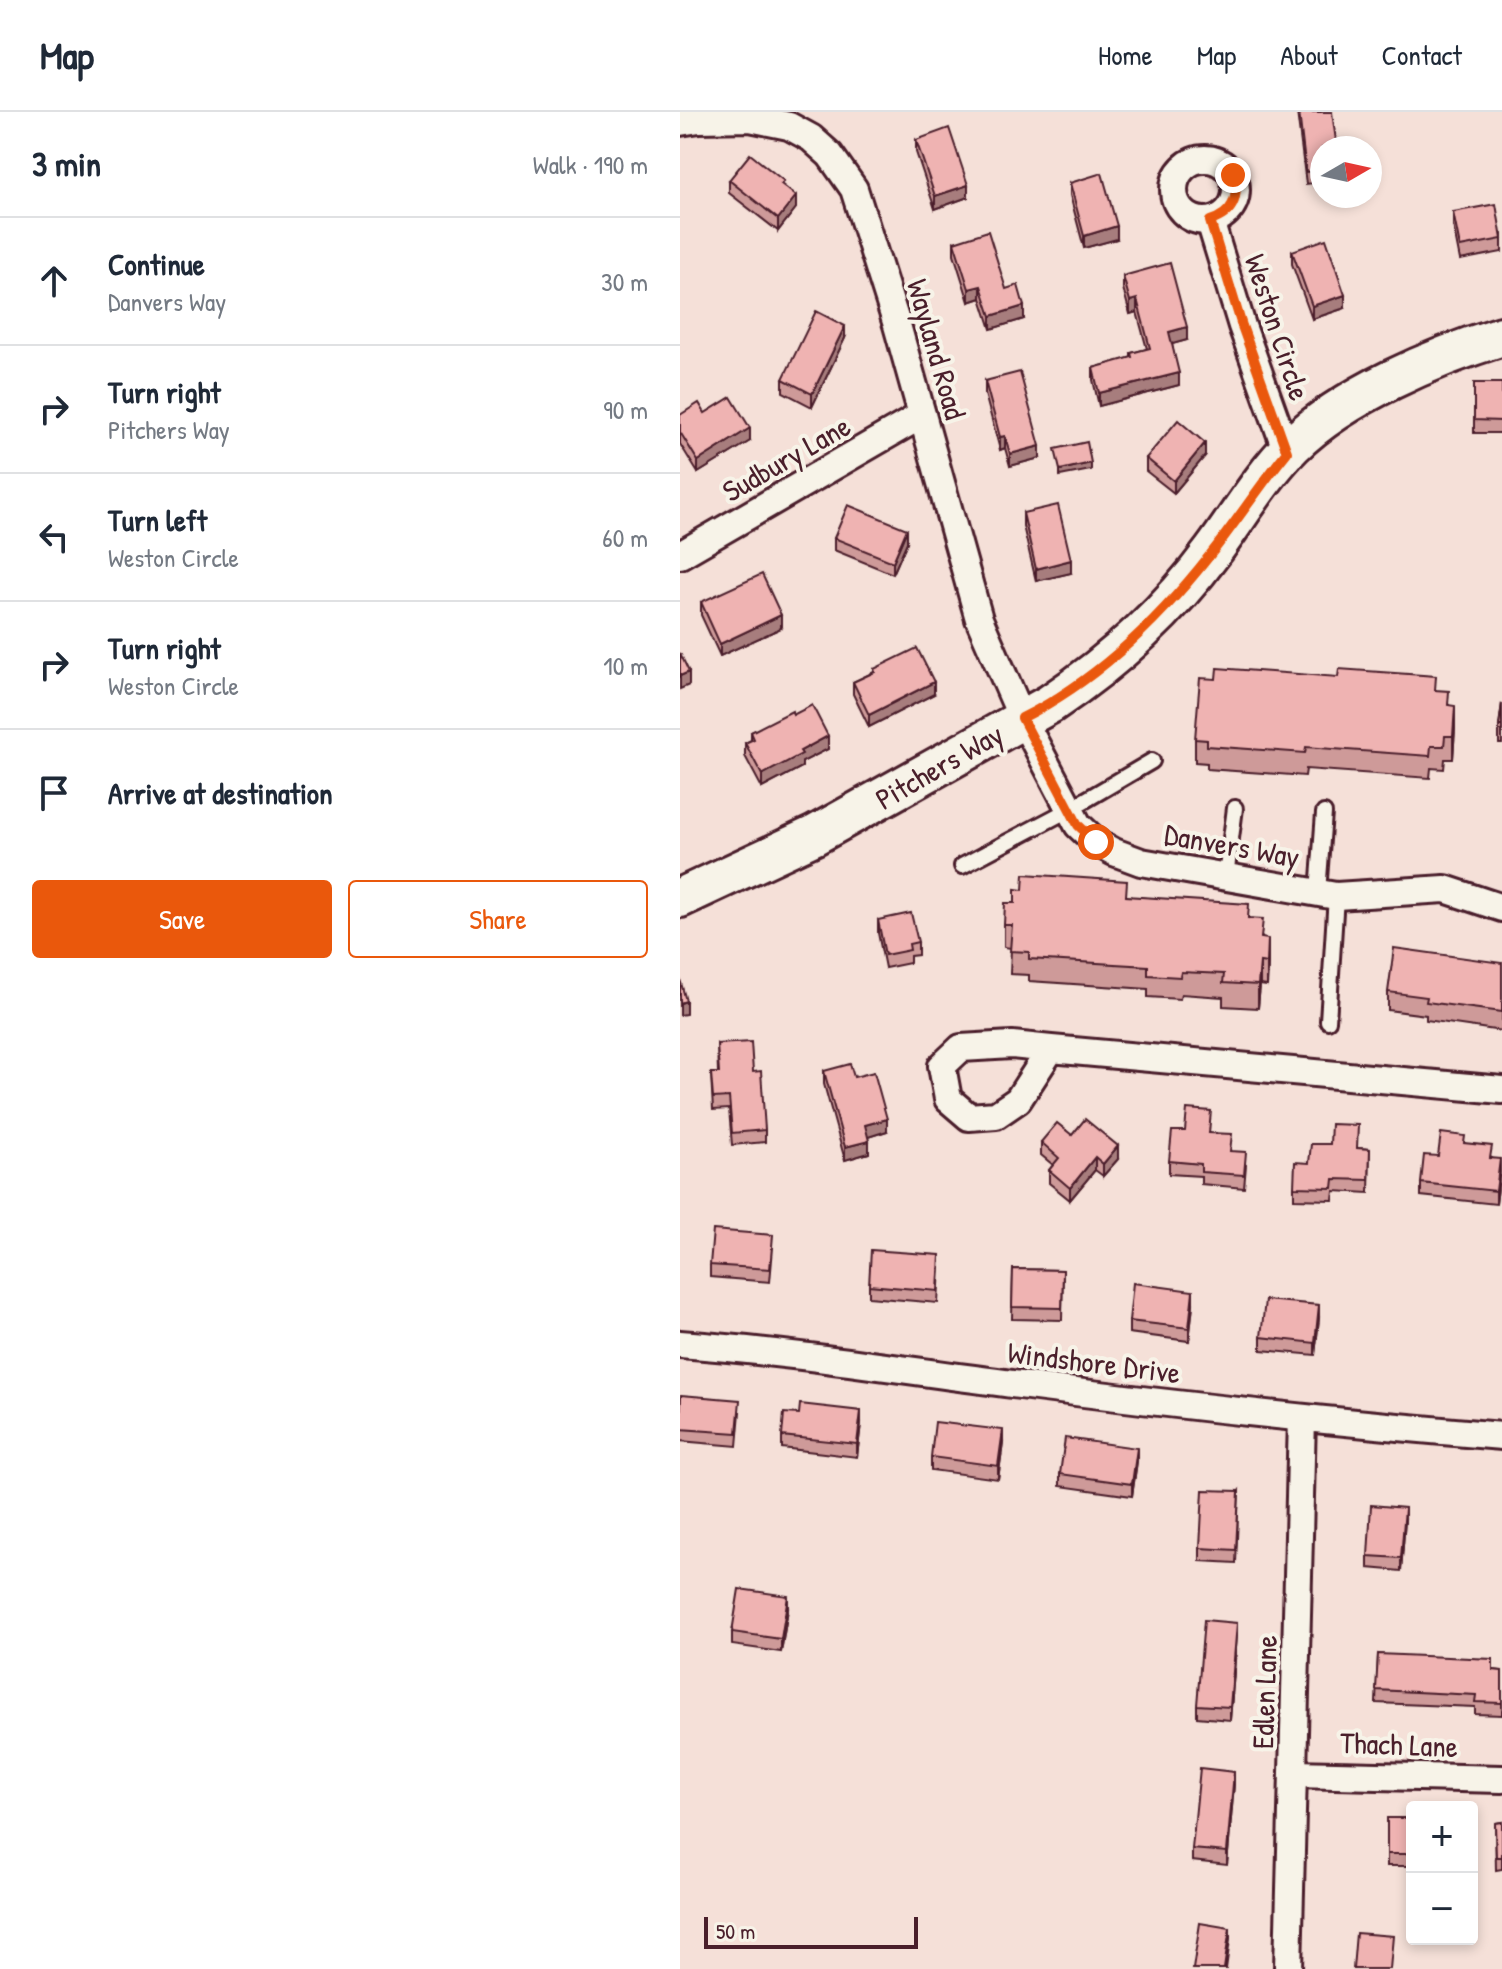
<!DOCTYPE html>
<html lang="en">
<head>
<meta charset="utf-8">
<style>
	body { margin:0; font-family:"Patrick Hand",sans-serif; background:#f6f6f7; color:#1f2937 }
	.controls { position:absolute; right:24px; bottom:24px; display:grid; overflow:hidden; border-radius:8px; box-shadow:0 4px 12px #0003 }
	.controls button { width:72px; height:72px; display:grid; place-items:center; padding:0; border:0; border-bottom:2px solid #e0e1e3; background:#fff; color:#1f2937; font:40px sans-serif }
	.compass { position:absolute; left:630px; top:24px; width:72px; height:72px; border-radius:50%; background:#fff; box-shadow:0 4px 12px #0003; rotate:81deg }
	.scale { position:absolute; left:24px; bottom:20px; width:214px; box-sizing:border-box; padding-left:8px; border:4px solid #4a1f2b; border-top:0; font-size:22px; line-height:28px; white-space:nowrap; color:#4a1f2b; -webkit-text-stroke:6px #f7f3e8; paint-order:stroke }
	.stop { position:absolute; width:24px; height:24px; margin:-18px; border:6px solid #ea580c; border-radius:50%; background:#fff }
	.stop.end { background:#ea580c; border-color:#fff; box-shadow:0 2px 8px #0008 }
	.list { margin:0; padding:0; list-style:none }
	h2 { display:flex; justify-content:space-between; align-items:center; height:104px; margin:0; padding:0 32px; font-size:34px }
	h2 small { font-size:26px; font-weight:400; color:#747a83 }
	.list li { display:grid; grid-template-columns:52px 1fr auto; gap:24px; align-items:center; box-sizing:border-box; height:128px; padding:0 32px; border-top:2px solid #e0e1e3 }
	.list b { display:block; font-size:30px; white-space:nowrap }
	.list p { margin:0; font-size:26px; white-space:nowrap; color:#747a83 }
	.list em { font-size:26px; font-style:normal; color:#747a83 }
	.actions { display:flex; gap:16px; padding:24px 32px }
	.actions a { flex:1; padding:18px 0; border:2px solid #ea580c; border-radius:8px; text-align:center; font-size:28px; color:#ea580c }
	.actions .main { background:#ea580c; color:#fff }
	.icon { flex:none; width:44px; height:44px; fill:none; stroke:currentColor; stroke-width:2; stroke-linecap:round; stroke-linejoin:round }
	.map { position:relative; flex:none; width:822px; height:1857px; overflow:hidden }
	header { display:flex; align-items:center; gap:48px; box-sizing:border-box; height:112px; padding:0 40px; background:#fff; border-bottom:2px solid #e0e1e3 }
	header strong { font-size:38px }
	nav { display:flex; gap:44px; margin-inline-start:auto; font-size:28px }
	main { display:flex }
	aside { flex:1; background:#fff }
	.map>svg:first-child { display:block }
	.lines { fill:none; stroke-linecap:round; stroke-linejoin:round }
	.lane-casing { stroke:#4a1f2b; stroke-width:20 }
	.street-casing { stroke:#4a1f2b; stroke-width:32 }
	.secondary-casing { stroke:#4a1f2b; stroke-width:44 }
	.lane { stroke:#f7f3e8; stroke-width:14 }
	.street { stroke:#f7f3e8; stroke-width:26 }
	.secondary { stroke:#f7f3e8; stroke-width:38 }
	.wall { fill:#ce9a99; stroke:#4a1f2b; stroke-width:2 }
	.shaded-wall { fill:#a77d7d; stroke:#4a1f2b; stroke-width:2 }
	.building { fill:#efb3b2; stroke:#4a1f2b; stroke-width:2 }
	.route { stroke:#ea580c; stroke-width:10 }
	.labels { text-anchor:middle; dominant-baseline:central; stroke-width:8; stroke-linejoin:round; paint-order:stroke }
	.street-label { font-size:30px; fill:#4a1f2b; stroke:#f7f3e8 }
</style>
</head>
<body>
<header>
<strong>Map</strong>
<nav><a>Home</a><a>Map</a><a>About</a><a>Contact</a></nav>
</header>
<main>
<aside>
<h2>3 min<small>Walk · 190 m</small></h2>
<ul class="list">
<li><svg class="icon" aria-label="ahead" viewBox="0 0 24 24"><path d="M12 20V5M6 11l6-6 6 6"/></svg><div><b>Continue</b><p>Danvers Way</p></div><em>30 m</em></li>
<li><svg class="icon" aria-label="right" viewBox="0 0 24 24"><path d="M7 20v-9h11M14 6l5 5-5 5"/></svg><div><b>Turn right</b><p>Pitchers Way</p></div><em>90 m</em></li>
<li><svg class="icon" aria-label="left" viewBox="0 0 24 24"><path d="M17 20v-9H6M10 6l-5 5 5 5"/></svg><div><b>Turn left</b><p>Weston Circle</p></div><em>60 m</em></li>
<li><svg class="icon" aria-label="right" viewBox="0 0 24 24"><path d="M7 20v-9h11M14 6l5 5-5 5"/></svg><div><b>Turn right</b><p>Weston Circle</p></div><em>10 m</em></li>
<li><svg class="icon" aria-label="arrive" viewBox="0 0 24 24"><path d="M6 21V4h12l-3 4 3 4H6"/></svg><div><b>Arrive at destination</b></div></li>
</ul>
<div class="actions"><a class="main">Save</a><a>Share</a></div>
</aside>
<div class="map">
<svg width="822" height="1857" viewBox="0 0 822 1857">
	<rect width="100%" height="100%" fill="#f5e0d8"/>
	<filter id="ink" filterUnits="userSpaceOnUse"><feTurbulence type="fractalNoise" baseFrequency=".0125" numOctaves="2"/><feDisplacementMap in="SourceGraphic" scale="16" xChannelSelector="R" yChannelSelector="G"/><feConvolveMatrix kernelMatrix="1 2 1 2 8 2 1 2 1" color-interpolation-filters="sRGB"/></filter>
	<g filter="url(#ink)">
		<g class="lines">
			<g class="lane-casing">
				<g id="lane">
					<path d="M282 754 390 697 472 649"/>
					<path d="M546 764 555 696"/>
					<path d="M638 780 644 701"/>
					<path d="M648 909 656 784"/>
				</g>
			</g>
			<g class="street-casing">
				<g id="street">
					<path d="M0 10 19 7 70 6 109 14 131 26 150 43 174 77 217 213 299 507 342 606 398 713 416 730 434 740 461 750 656 784 765 777 822 796"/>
					<circle cx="525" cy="78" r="31"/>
					<path d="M530 109 562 214 607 340"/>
					<path d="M0 443 242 303"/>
					<path d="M371 937 338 988 316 1003 289 1005 268 987 262 954 281 936 332 933 371 937 822 978"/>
					<path d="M0 1232C111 1240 222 1258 332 1272 495 1293 658 1311 822 1324"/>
					<path d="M614 1662 822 1667"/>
					<path d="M608 1857 622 1306"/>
				</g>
			</g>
			<g class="secondary-casing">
				<path id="secondary" d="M0 786 135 723 370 592C431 551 489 499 533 439 559 404 582 364 613 333 664 283 755 245 822 224"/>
			</g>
			<use href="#lane" class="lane"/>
			<use href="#street" class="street"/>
			<use href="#secondary" class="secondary"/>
		</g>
		<g class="wall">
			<path d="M617 0H652L642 36V70L626 72Z"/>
			<path d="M236 28 288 85 255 97 236 40Z"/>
			<path d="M49 68 104 75 116 96 98 119 49 81Z"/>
			<path d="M390 71 437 127 404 136 390 83Z"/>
			<path d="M773 100 822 122V140L780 148 773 113Z"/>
			<path d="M274 130 326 177 344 207 311 217 301 186 289 190 274 142Z"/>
			<path d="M612 139 665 196 632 207 612 152Z"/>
			<path d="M443 164 507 228 492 232 499 273 419 294 413 268V256L451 246V241L467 237 457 200 450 202 443 176Z"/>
			<path d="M165 226 132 295 103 280V267Z"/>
			<path d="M305 269 360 346 330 354 325 336 320 338 305 282Z"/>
			<rect x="794" y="271" width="28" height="50"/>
			<path d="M25 301 70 329 18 361 0 332V303Z"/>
			<path d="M525 344 494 381 466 359V346Z"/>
			<path d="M343 401 391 461 356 469 343 414Z"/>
			<path d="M154 426 227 430 213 462 154 438Z"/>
			<path d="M21 490 101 516 40 544 21 503Z"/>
			<path d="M194 557 254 582 189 615 173 582V570L194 560Z"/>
			<path d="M756 578 769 593 775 616 773 647H765L764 657 751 656 750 666 626 657 625 664 527 657V651L515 650V627Z"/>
			<path d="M822 591V632H819V614Z"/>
			<path d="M113 603 148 637 122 650V655L82 676 65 644V631L71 628V620Z"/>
			<path d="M447 784 569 806 583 827 588 850 587 874 580 873 578 896 543 894V885L501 882 500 887 468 885V877L349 869V863L330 862 331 836 324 835V813L335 791Z"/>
			<path d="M198 808 238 830V843L230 844V851L205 856 198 821Z"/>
			<path d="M822 851V919L746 908V903L708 898V880Z"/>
			<path d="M37 932 73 960 85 1018V1030L52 1033 49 997 33 998 31 961H38Z"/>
			<path d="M144 959 207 1019 188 1025 189 1041 165 1048 144 972Z"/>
			<path d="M530 1021 566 1053 564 1076 521 1072V1064L489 1062V1049Z"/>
			<path d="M392 1023 438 1047 423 1064 415 1058 390 1088 369 1071V1058L373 1053 361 1043V1030Z"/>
			<path d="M785 1031 812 1046 820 1060 816 1092 741 1084V1071L758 1044Z"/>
			<path d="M678 1036 690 1037 689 1081 654 1079 653 1088 614 1087V1075L629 1051Z"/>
			<path d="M93 1136 90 1170 30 1165V1153Z"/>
			<path d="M260 1156 258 1191 189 1185V1173Z"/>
			<path d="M333 1157 383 1158 382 1208 332 1207Z"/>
			<path d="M513 1192 509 1229 449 1221V1209Z"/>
			<path d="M639 1206 635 1243 581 1238V1225Z"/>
			<path d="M0 1299 60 1300 57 1334 0 1329Z"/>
			<path d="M181 1311 177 1345 102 1336V1324Z"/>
			<path d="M323 1331 318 1367 251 1358V1345Z"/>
			<path d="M457 1349 452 1384 380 1374V1362Z"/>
			<path d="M559 1379 556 1451 520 1449V1436Z"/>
			<path d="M725 1408 721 1459 688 1456V1444Z"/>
			<path d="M108 1497 101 1540 52 1533V1520Z"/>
			<path d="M557 1524 550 1608 517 1605V1593Z"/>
			<path d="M698 1542 822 1559V1603L795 1602V1595L696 1591Z"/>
			<path d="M554 1672 547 1753 512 1749V1737Z"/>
			<rect x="707" y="1706" width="25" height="48"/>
			<path d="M822 1710V1757L816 1758 815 1711Z"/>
		</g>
		<g class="shaded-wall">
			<path d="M288 73V85L255 97V84Z"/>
			<path d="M116 84V96L98 119V107Z"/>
			<path d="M437 114V127L404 136V124Z"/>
			<path d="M301 174V186L289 190V177Z"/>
			<path d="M665 183V196L632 207V194Z"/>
			<path d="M457 187V200L450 202V189Z"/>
			<path d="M344 194V207L311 217V204Z"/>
			<path d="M165 214V226L132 295V282Z"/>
			<path d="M507 215V228L489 233V220Z"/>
			<path d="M499 261V273L419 294V281Z"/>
			<path d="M70 316V329L18 361V349Z"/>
			<path d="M325 324V336L320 338V325Z"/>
			<path d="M525 331V344L494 381V369Z"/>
			<path d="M360 334V346L330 354V342Z"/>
			<path d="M411 351V358L380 364V358Z"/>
			<path d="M227 417V430L213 462V450Z"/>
			<path d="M391 448V461L356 469V457Z"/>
			<path d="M101 503V516L40 544V532Z"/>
			<path d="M9 560V573L0 577V564Z"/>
			<path d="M254 570V582L189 615V603Z"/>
			<path d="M775 594V616L773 647V624Z"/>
			<path d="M148 624V637L122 650V655L82 676V663L120 639Z"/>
			<path d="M588 827V850L587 874V851Z"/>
			<path d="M580 850V873L578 896V873Z"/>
			<path d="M6 889V902L0 903V891Z"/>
			<path d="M207 1007V1019L185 1026V1013Z"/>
			<path d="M189 1029V1041L165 1048V1035Z"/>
			<path d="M438 1034V1047L423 1064V1052Z"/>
			<path d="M415 1045V1058L390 1088V1076Z"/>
			<path d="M820 1047V1060L816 1092V1079Z"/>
			<path d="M513 1179V1192L509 1229V1216Z"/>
			<path d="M639 1193V1206L635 1243V1231Z"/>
			<path d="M181 1299V1311L177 1345V1332Z"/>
			<path d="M323 1318V1331L318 1367V1354Z"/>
			<path d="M457 1336V1349L452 1384V1372Z"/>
			<path d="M725 1396V1408L721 1459V1446Z"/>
			<path d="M108 1484V1497L101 1540V1527Z"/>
			<path d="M557 1511V1524L550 1608V1595Z"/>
			<path d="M554 1660V1672L547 1753V1740Z"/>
			<path d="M550 1816V1828L546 1857H544Z"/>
		</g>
		<g class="building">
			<path d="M619 0H652L657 36H642V58L626 60Z"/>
			<path d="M269 16 288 73 255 84 236 28Z"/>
			<path d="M70 42 104 69 101 72 116 84 98 107 49 68Z"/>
			<path d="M422 61 437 114 404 124 390 71Z"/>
			<path d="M816 92 822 127 780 135 773 100Z"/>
			<path d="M308 119 326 177 338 173 344 194 311 204 301 174 289 177 274 130Z"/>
			<path d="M646 127 665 183 632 194 612 139Z"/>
			<path d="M490 151 507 215 489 220 499 261 419 281 413 256 452 245 451 241 470 236 457 187 450 189 443 164Z"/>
			<path d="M136 199 165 214 132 282 103 267Z"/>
			<path d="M340 260 360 334 330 342 325 324 320 325 305 269Z"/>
			<path d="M794 271H822V309L794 308Z"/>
			<path d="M51 285 70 316 18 349 0 320V303L19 291 25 301Z"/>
			<path d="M498 308 525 331 494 369 466 346Z"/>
			<path d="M407 330 411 351 380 358 375 337Z"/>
			<path d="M168 393 227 417 213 450 154 426Z"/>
			<path d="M378 393 391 448 356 457 343 401Z"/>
			<path d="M82 462 101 503 40 532 21 490Z"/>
			<path d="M237 536 254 570 189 603 173 570 195 560 194 557Z"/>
			<path d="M0 541 9 560 0 564Z"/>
			<path d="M537 556 658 565 659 557 756 564 755 578 769 579 768 593 775 594 773 624H765L764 634H751L750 644 626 635 625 641 527 634V628L515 627 520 566 536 567Z"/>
			<path d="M822 591V614H819Z"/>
			<path d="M132 593 148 624 120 639 122 642 82 663 65 631 74 627 71 620 112 599 113 603Z"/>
			<path d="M344 762 447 769 446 784 569 792 568 806 583 807 581 826 588 827 587 851 580 850 578 873 543 871 544 862 501 860 500 865 468 863V854L349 847V840L330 839 332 813H324L325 791H335V777L343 778Z"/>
			<path d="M231 801 238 830 229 832 230 838 205 843 198 808Z"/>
			<path d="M714 836 822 851V900L746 890 747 885 708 880Z"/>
			<path d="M0 867 6 889 0 891Z"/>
			<path d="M71 930 73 960 81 959 85 1018 52 1021 49 985 33 986 31 961H39L37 932Z"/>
			<path d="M170 952 174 965 194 960 207 1007 185 1013 189 1029 165 1035 144 959Z"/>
			<path d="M507 997 531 999 529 1021 552 1022 550 1039 566 1040 564 1063 521 1060V1052L489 1049 492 1019H505Z"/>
			<path d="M405 1007 438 1034 423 1052 415 1045 390 1076 369 1058 379 1046 361 1030 377 1011 392 1023Z"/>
			<path d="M651 1012 678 1013 677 1036 690 1037 689 1068 654 1067 653 1076 614 1075 615 1050 629 1051 631 1032H650Z"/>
			<path d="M761 1021 785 1024 784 1031 812 1034 810 1046 820 1047 816 1079 741 1071 744 1043 758 1044Z"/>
			<path d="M33 1118 93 1123 90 1157 30 1153Z"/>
			<path d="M191 1138 260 1143 258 1179 189 1173Z"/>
			<path d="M333 1157 383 1158 382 1196 332 1195Z"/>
			<path d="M453 1171 513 1179 509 1216 449 1209Z"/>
			<path d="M585 1188 639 1193 635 1231 581 1225Z"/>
			<path d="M1 1283 60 1288 57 1321 0 1317Z"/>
			<path d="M120 1292 181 1299 177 1332 102 1324 104 1301 119 1302Z"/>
			<path d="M255 1310 323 1318 318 1354 251 1345Z"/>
			<path d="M385 1326 457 1336 452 1372 380 1362Z"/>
			<path d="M523 1378 559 1379 556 1438 520 1436Z"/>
			<path d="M691 1393 725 1396 721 1446 688 1444Z"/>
			<path d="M59 1477 108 1484 101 1527 52 1520Z"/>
			<path d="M524 1508 557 1511 550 1595 517 1593Z"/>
			<path d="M698 1542 813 1547V1558L822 1559V1591L795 1590 796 1583 696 1578Z"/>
			<path d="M520 1656 554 1660 547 1740 512 1737Z"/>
			<rect x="707" y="1706" width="25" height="36"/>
			<path d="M822 1710V1745H816L815 1711Z"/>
			<path d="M520 1811 550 1816 544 1857H513Z"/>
			<path d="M676 1821 713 1824 710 1857H673Z"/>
		</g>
	</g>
	<g class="lines" filter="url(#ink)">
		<path class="route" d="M416 730 398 713 342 606C416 569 479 508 530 443 557 409 580 373 607 340L562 214 530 109C553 102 560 85 553 63"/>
	</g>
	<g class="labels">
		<g class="street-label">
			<text transform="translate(598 215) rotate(72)">Weston Circle</text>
			<text transform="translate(257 237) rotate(74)">Wayland Road</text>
			<text transform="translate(106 346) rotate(-30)">Sudbury Lane</text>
			<text transform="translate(259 654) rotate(-30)">Pitchers Way</text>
			<text transform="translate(552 733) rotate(10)">Danvers Way</text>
			<text transform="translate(414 1250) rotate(7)">Windshore Drive</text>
			<text transform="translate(584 1580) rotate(-88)">Edlen Lane</text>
			<text transform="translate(719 1632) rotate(2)">Thach Lane</text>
		</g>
	</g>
</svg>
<div class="controls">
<button>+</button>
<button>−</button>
</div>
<svg class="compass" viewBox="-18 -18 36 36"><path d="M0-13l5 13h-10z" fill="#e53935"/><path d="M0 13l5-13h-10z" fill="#747a83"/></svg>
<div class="scale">50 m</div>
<div class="stop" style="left:416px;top:730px"></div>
<div class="stop end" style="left:553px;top:63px"></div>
</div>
</main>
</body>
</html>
